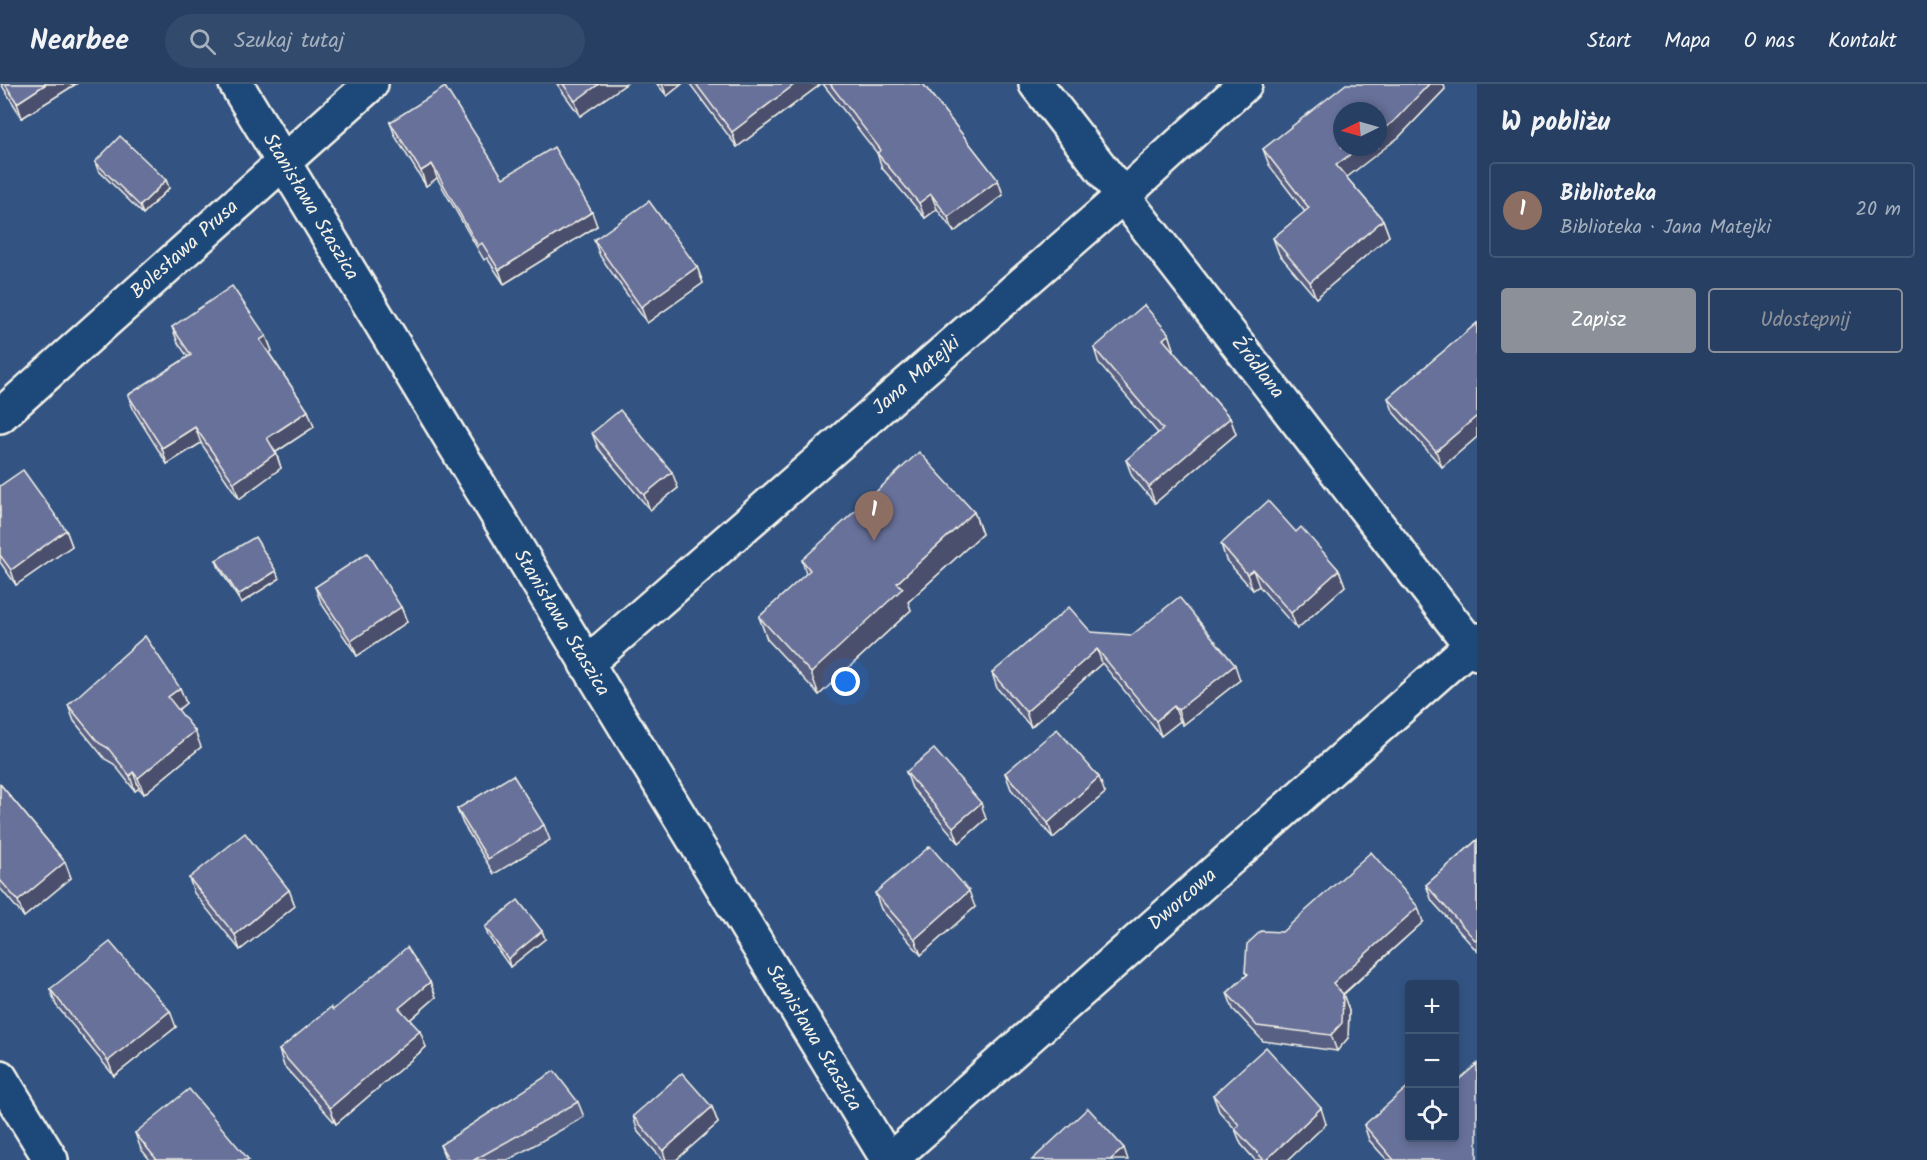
<!DOCTYPE html>
<html lang="pl">
<head>
<meta charset="utf-8">
<style>
	body { margin:0; font-family:Kalam,sans-serif; background:#324a6b; color:#f1f3f6 }
	.controls { position:absolute; right:18px; bottom:18px; display:grid; overflow:hidden; border-radius:6px; box-shadow:0 3px 9px #0003 }
	.controls button { width:54px; height:54px; display:grid; place-items:center; padding:0; border:0; border-bottom:2px solid #425877; background:#263f62; color:#f1f3f6; font:30px sans-serif }
	.compass { position:absolute; left:1333px; top:18px; width:54px; height:54px; border-radius:50%; background:#263f62; box-shadow:0 3px 9px #0003; rotate:265deg }
	.you { position:absolute; left:846px; top:598px; width:21px; height:21px; margin:-15px; border:4px solid #fff; border-radius:50%; background:#1a73e8; box-shadow:0 0 0 9px #1a73e833 }
	.badge { display:grid; place-items:center; width:39px; height:39px; border-radius:50%; background:#8c9099; color:#fff; font-size:20px; font-weight:700 }
	.pin { position:absolute; translate:-50% -50px; filter:drop-shadow(0 2px 3px #0008) }
	.pin::after { content:''; position:absolute; top:32px; width:21px; height:18px; background:inherit; clip-path:polygon(0 0,100% 0,50% 100%) }
	.list { margin:0; padding:0; list-style:none }
	h2 { display:flex; justify-content:space-between; align-items:center; height:78px; margin:0; padding:0 24px; font-size:26px }
	h2 small { font-size:20px; font-weight:400; color:#a4afbe }
	.list li { display:grid; grid-template-columns:39px 1fr auto; gap:18px; align-items:center; box-sizing:border-box; height:96px; margin:0 12px 12px; padding:0 12px; border:2px solid #425877; border-radius:6px }
	.list b { display:block; font-size:22px; white-space:nowrap }
	.list p { margin:0; font-size:20px; white-space:nowrap; color:#a4afbe }
	.list em { font-size:20px; font-style:normal; color:#a4afbe }
	.actions { display:flex; gap:12px; padding:18px 24px }
	.actions a { flex:1; padding:14px 0; border:2px solid #8c9099; border-radius:6px; text-align:center; font-size:21px; color:#8c9099 }
	.actions .main { background:#8c9099; color:#fff }
	.icon { flex:none; width:33px; height:33px; fill:none; stroke:currentColor; stroke-width:2; stroke-linecap:round; stroke-linejoin:round }
	.map { position:relative; flex:none; width:1477px; height:1076px; overflow:hidden }
	header { display:flex; align-items:center; gap:36px; box-sizing:border-box; height:84px; padding:0 30px; background:#263f62; border-bottom:2px solid #425877 }
	header strong { font-size:28px }
	nav { display:flex; gap:33px; margin-inline-start:auto; font-size:21px }
	.search { width:420px; height:54px; background:#324a6b; display:flex; align-items:center; gap:15px; box-sizing:border-box; padding:0 21px; border-radius:33px; color:#a4afbe; font-size:22px }
	main { display:flex }
	aside { flex:1; background:#263f62 }
	.map>svg:first-child { display:block }
	.lines { fill:none; stroke-linecap:round; stroke-linejoin:round }
	.minor-casing { stroke:#f4f1e8; stroke-width:38 }
	.tertiary-casing { stroke:#f4f1e8; stroke-width:38 }
	.minor { stroke:#1f4a7a; stroke-width:33 }
	.tertiary { stroke:#1f4a7a; stroke-width:33 }
	.wall { fill:#596184; stroke:#f4f1e8; stroke-width:1.5 }
	.shaded-wall { fill:#484f6c; stroke:#f4f1e8; stroke-width:1.5 }
	.building { fill:#67719a; stroke:#f4f1e8; stroke-width:1.5 }
	.labels { text-anchor:middle; dominant-baseline:central; stroke-width:4.5; stroke-linejoin:round; paint-order:stroke }
	.street-label { font-size:20px; fill:#f4f1e8; stroke:#1f4a7a }
</style>
</head>
<body>
<header>
<strong>Nearbee</strong>
<div class="search"><svg class="icon" aria-label="search" viewBox="0 0 24 24"><circle cx="10" cy="10" r="6"/><path d="M15 15l6 6"/></svg>Szukaj tutaj</div>
<nav><a>Start</a><a>Mapa</a><a>O nas</a><a>Kontakt</a></nav>
</header>
<main>
<div class="map">
<svg width="1477" height="1076" viewBox="0 0 1477 1076">
	<rect width="100%" height="100%" fill="#335483"/>
	<filter id="ink" filterUnits="userSpaceOnUse"><feTurbulence type="fractalNoise" baseFrequency=".0167" numOctaves="2"/><feDisplacementMap in="SourceGraphic" scale="12" xChannelSelector="R" yChannelSelector="G"/><feConvolveMatrix kernelMatrix="1 2 1 2 8 2 1 2 1" color-interpolation-filters="sRGB"/></filter>
	<g filter="url(#ink)">
		<g class="lines">
			<g class="minor-casing">
				<g id="minor">
					<path d="M236 0 888 1076"/>
					<path d="M1036 0 1477 569"/>
					<path d="M0 332 371 0"/>
					<path d="M586 580 1124 111 1245 0"/>
					<path d="M890 1076 1477 556"/>
				</g>
			</g>
			<g class="tertiary-casing">
				<path id="tertiary" d="M0 993 51 1076"/>
			</g>
			<use href="#minor" class="minor"/>
			<use href="#tertiary" class="tertiary"/>
		</g>
		<g class="wall">
			<path d="M1 0H76L22 34Z"/>
			<path d="M557 0H626L580 32Z"/>
			<path d="M657 0H682L667 12Z"/>
			<path d="M690 0H821L737 63Z"/>
			<path d="M823 0H923L998 96 1003 111 954 148 937 125 925 134 882 84 877 69Z"/>
			<path d="M1445 5 1399 53 1346 93 1383 136 1389 152 1316 214 1279 170 1273 154 1305 128 1269 81 1263 65Z"/>
			<path d="M390 38 503 94 597 142 504 200 487 174 484 176 437 94 426 102 395 52Z"/>
			<path d="M95 78 166 96 169 104 143 130 98 86Z"/>
			<path d="M594 156 697 183 703 199 647 239 600 172Z"/>
			<path d="M1477 239V353L1442 383 1394 329 1388 314Z"/>
			<path d="M172 243 266 252 272 267 269 269 308 327 314 343 276 368 281 384 239 415 201 359 167 380 134 327 128 311 188 273 178 259Z"/>
			<path d="M1169 250 1174 265 1173 267 1230 334 1236 350 1155 419 1132 392 1126 376 1158 349 1099 280 1094 264Z"/>
			<path d="M592 349 678 404 650 426 598 364Z"/>
			<path d="M0 402 66 446 72 462 16 501 0 478Z"/>
			<path d="M974 428 982 450 908 518 911 526 819 611 767 555 759 533 806 490 802 476Z"/>
			<path d="M1296 448 1339 486 1345 502 1297 545 1259 502 1253 506 1226 476 1221 460Z"/>
			<path d="M216 476 276 487 279 495 241 519 219 484Z"/>
			<path d="M315 503 401 523 407 538 357 572 321 519Z"/>
			<path d="M1091 548 1240 596 1183 641 1180 637 1161 652 1102 579 1031 643 997 604 992 589Z"/>
			<path d="M180 604 186 619 178 626 201 663 144 710 139 704 135 707 114 680 105 675 74 637 68 621Z"/>
			<path d="M906 688 986 735 959 759 912 704Z"/>
			<path d="M1005 689 1105 709 1053 754 1011 705Z"/>
			<path d="M0 700 65 778 71 794 24 833 0 804Z"/>
			<path d="M457 725 544 741 550 756 494 790 463 740Z"/>
			<path d="M1477 756V867L1432 817 1426 801Z"/>
			<path d="M189 794 289 806 295 822 240 866 194 809Z"/>
			<path d="M875 809 975 823 921 871 881 825Z"/>
			<path d="M1423 838 1343 911 1349 926 1348 954 1337 967 1263 957 1233 925 1227 909 1247 891 1245 888 1282 848Z"/>
			<path d="M485 843 542 847 545 855 510 883 488 852Z"/>
			<path d="M430 898 436 913 410 936 426 963 336 1040 284 982 279 966 333 926Z"/>
			<path d="M50 905 176 943 114 992 56 921Z"/>
			<path d="M1213 1011 1326 1040 1288 1076H1255L1241 1060 1235 1045 1219 1027Z"/>
			<path d="M578 1018 584 1033 508 1076H446L440 1061Z"/>
			<path d="M712 1023 718 1039 676 1076H663L638 1048 633 1032Z"/>
			<path d="M1364 1041 1410 1053 1477 1076H1387L1369 1056Z"/>
			<path d="M135 1049 249 1076H150L141 1065Z"/>
		</g>
		<g class="shaded-wall">
			<path d="M46 0H76L22 34 17 19Z"/>
			<path d="M599 0H626L580 32 575 17Z"/>
			<path d="M662 0H682L667 12Z"/>
			<path d="M795 0H821L737 63 732 48Z"/>
			<path d="M1429 0H1444L1445 5 1399 53 1342 97 1336 81 1360 63H1378V49Z"/>
			<path d="M432 80 437 94 426 102 421 87Z"/>
			<path d="M166 96 169 104 143 130 140 122Z"/>
			<path d="M998 96 1003 111 954 148 948 133Z"/>
			<path d="M931 110 937 125 925 134 919 119Z"/>
			<path d="M592 128 597 142 504 200 499 186Z"/>
			<path d="M1383 136 1389 152 1316 214 1310 198Z"/>
			<path d="M697 183 703 199 647 239 641 223Z"/>
			<path d="M1169 250 1174 265 1168 270 1163 255Z"/>
			<path d="M266 252 272 267 266 271 260 256Z"/>
			<path d="M308 327 314 343 273 370 267 354Z"/>
			<path d="M1477 332V353L1442 383 1436 367Z"/>
			<path d="M1230 334 1236 350 1155 419 1149 403Z"/>
			<path d="M195 343 201 359 167 380 162 364Z"/>
			<path d="M276 369 281 384 239 415 234 399Z"/>
			<path d="M672 388 678 404 650 426 644 411Z"/>
			<path d="M974 428 982 450 908 518 911 526 819 611 811 589 897 499Z"/>
			<path d="M66 446 72 462 16 501 11 486Z"/>
			<path d="M1253 486 1259 502 1253 506 1247 490Z"/>
			<path d="M1339 486 1345 502 1297 545 1291 529Z"/>
			<path d="M276 487 279 495 241 519 238 511Z"/>
			<path d="M401 523 407 538 357 572 351 557Z"/>
			<path d="M1097 565 1102 579 1031 643 1026 628Z"/>
			<path d="M1235 581 1240 596 1183 641 1178 626Z"/>
			<path d="M180 604 186 619 174 629 168 613Z"/>
			<path d="M1174 622 1180 637 1161 652 1156 637Z"/>
			<path d="M195 647 201 663 144 710 138 694Z"/>
			<path d="M133 688 139 704 135 707 130 692Z"/>
			<path d="M1099 693 1105 709 1053 754 1048 739Z"/>
			<path d="M981 719 986 735 959 759 953 743Z"/>
			<path d="M65 778 71 794 24 833 18 817Z"/>
			<path d="M289 806 295 822 240 866 235 851Z"/>
			<path d="M969 807 975 823 921 871 915 855Z"/>
			<path d="M1418 823 1423 838 1343 910 1349 926 1348 954 1337 967 1331 951 1333 899Z"/>
			<path d="M542 847 545 855 510 883 508 875Z"/>
			<path d="M430 898 436 913 405 940 399 924Z"/>
			<path d="M170 927 176 943 114 992 108 977Z"/>
			<path d="M420 947 426 963 336 1040 330 1024Z"/>
			<path d="M712 1023 718 1039 676 1076H666L663 1067Z"/>
			<path d="M1321 1024 1326 1040 1288 1076H1266Z"/>
			<path d="M1124 1064 1128 1076H1110Z"/>
		</g>
		<g class="building">
			<path d="M5 0H46L17 19Z"/>
			<path d="M563 0H599L575 17Z"/>
			<path d="M696 0H795L732 48Z"/>
			<path d="M830 0H923L998 96 948 133 931 110 919 119 877 69 881 66Z"/>
			<path d="M1346 0H1429L1394 37 1378 49V27H1342V63H1360L1336 81 1383 136 1310 198 1273 154 1309 124 1263 65Z"/>
			<path d="M445 3 503 94 554 63 592 128 499 186 482 159 478 162 432 80 421 87 390 38Z"/>
			<path d="M120 52 166 96 140 122 95 78Z"/>
			<path d="M649 117 697 183 641 223 594 156Z"/>
			<path d="M232 202 266 252 260 256 308 327 267 354 276 369 234 399 195 343 162 364 128 311 191 271 172 243Z"/>
			<path d="M1144 221 1169 250 1163 255 1230 334 1149 403 1126 376 1163 345 1094 264Z"/>
			<path d="M1477 239V332L1436 367 1388 314Z"/>
			<path d="M620 326 672 388 644 411 592 349Z"/>
			<path d="M919 368 974 428 897 499 903 504 811 589 759 533 810 486 802 476Z"/>
			<path d="M23 386 66 446 11 486 0 471V402Z"/>
			<path d="M1268 417 1296 448 1301 443 1339 486 1291 529 1253 486 1247 490 1221 460Z"/>
			<path d="M255 453 276 487 238 511 216 476Z"/>
			<path d="M367 469 401 523 351 557 315 503Z"/>
			<path d="M1179 513 1235 581 1178 626 1174 622 1156 637 1097 565 1026 628 992 589 1069 523 1091 548 1132 551Z"/>
			<path d="M145 552 180 604 168 613 195 647 138 694 133 688 130 692 108 664 99 659 68 621Z"/>
			<path d="M1057 645 1099 693 1048 739 1005 689Z"/>
			<path d="M934 665 981 719 953 743 906 688Z"/>
			<path d="M513 691 544 741 488 775 457 725Z"/>
			<path d="M0 700 65 778 18 817 0 796Z"/>
			<path d="M245 749 289 806 235 851 189 794Z"/>
			<path d="M1477 756V854L1475 856 1426 801Z"/>
			<path d="M930 762 969 807 915 855 875 809Z"/>
			<path d="M1371 768 1418 823 1333 899 1343 910 1342 939 1331 951 1257 942 1227 909 1248 890 1245 888 1247 860 1261 847 1282 848Z"/>
			<path d="M518 816 542 847 508 875 485 843Z"/>
			<path d="M110 858 170 927 108 977 50 905Z"/>
			<path d="M407 863 430 898 399 924 420 947 330 1024 279 966 331 923 333 926Z"/>
			<path d="M1266 963 1321 1024 1266 1076H1264L1235 1045 1239 1041 1213 1011Z"/>
			<path d="M1477 980V1076H1394L1364 1041 1410 1001V1053H1455V999Z"/>
			<path d="M554 987 578 1018 474 1076H449L440 1061Z"/>
			<path d="M682 989 712 1023 663 1067 633 1032Z"/>
			<path d="M189 1005 249 1076H157L135 1049Z"/>
			<path d="M1088 1024 1124 1064 1110 1076H1032Z"/>
		</g>
	</g>
	<g class="labels">
		<g class="street-label">
			<text transform="translate(310 123) rotate(59)">Stanisława Staszica</text>
			<text transform="translate(185 166) rotate(-42)">Bolesława Prusa</text>
			<text transform="translate(1257 284) rotate(52)">Źródlana</text>
			<text transform="translate(917 292) rotate(-41)">Jana Matejki</text>
			<text transform="translate(561 539) rotate(59)">Stanisława Staszica</text>
			<text transform="translate(1183 816) rotate(-41)">Dworcowa</text>
			<text transform="translate(813 954) rotate(59)">Stanisława Staszica</text>
		</g>
	</g>
</svg>
<div class="controls">
<button>+</button>
<button>−</button>
<button><svg class="icon" aria-label="locate" viewBox="0 0 24 24"><circle cx="12" cy="12" r="6"/><path d="M12 2v4M12 18v4M2 12h4M18 12h4"/></svg></button>
</div>
<svg class="compass" viewBox="-18 -18 36 36"><path d="M0-13l5 13h-10z" fill="#e53935"/><path d="M0 13l5-13h-10z" fill="#a4afbe"/></svg>
<div class="you"></div>
<div class="pin badge" style="left:874px;top:457px;background:#8d6e63">1</div>
</div>
<aside>
<h2>W pobliżu<small></small></h2>
<ul class="list">
<li><span class="badge" style="background:#8d6e63">1</span><div><b>Biblioteka</b><p>Biblioteka · Jana Matejki</p></div><em>20 m</em></li>
</ul>
<div class="actions"><a class="main">Zapisz</a><a>Udostępnij</a></div>
</aside>
</main>
</body>
</html>
